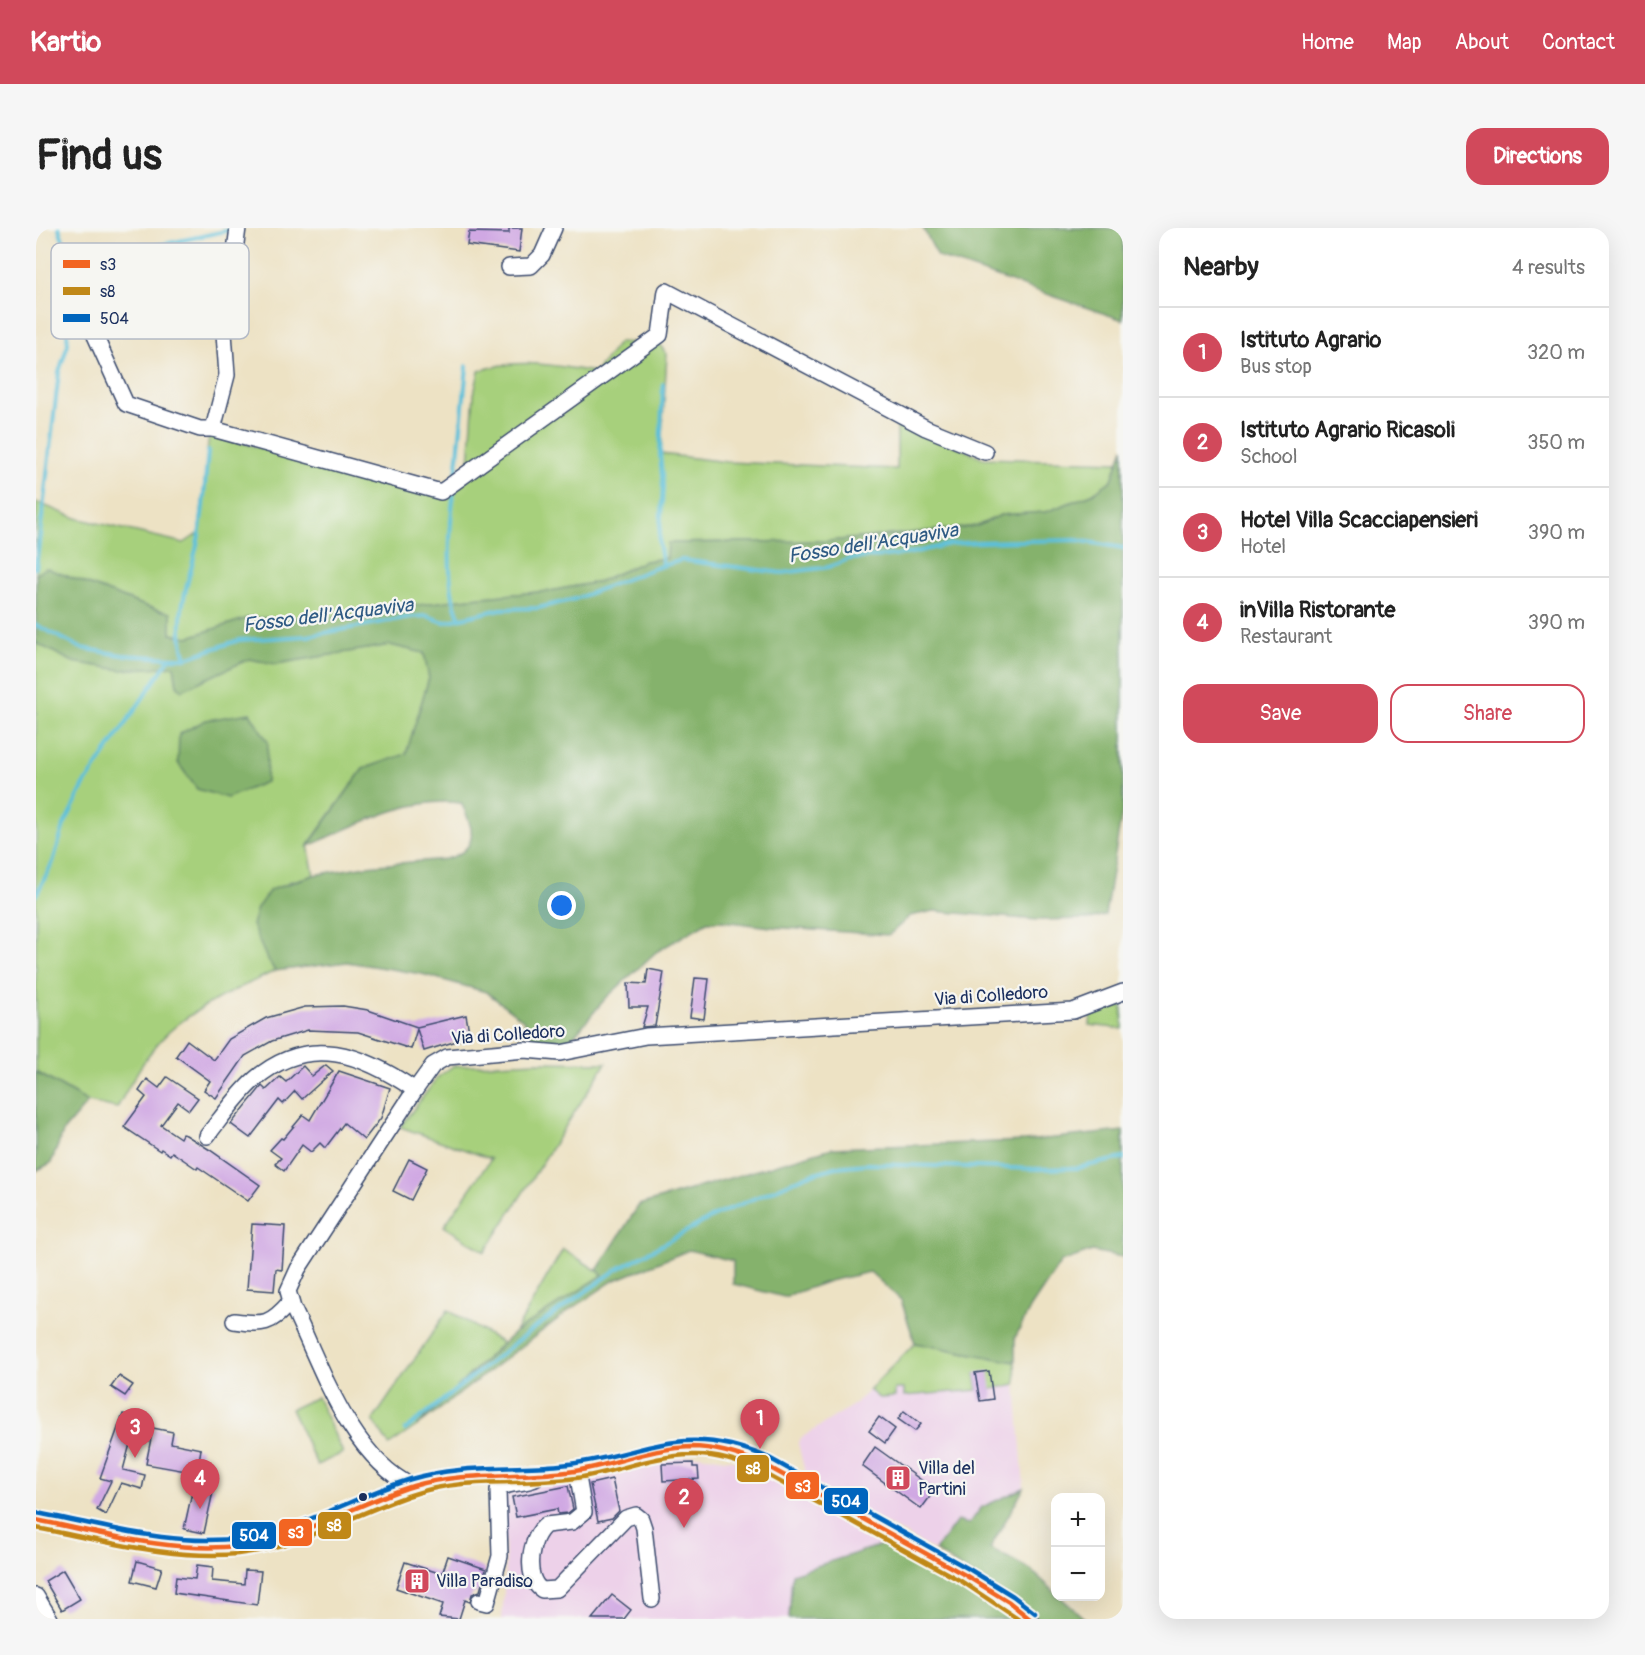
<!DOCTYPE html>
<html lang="en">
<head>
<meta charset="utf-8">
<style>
	body { margin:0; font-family:Pangolin,sans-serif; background:#f6f6f6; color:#222 }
	.controls { position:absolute; right:18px; bottom:18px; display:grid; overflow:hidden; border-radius:12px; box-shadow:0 6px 24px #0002 }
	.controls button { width:54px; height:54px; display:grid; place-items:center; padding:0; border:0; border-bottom:2px solid #e0e0e0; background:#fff; color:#222; font:30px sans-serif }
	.you { position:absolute; left:526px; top:678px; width:21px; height:21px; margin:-15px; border:4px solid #fff; border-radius:50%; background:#1a73e8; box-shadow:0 0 0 9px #1a73e833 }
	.badge { display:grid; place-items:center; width:39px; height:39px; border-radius:50%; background:#d1495b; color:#fff; font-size:20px; font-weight:700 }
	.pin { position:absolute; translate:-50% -50px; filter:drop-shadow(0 2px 3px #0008) }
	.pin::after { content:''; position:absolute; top:32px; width:21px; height:18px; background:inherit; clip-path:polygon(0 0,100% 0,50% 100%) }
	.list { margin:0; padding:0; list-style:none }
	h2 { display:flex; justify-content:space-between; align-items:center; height:78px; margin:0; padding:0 24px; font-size:26px }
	h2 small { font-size:20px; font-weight:400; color:#767676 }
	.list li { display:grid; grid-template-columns:39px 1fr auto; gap:18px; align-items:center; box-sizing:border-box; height:90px; padding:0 24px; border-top:2px solid #e0e0e0 }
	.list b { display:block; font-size:22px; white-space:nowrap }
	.list p { margin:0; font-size:20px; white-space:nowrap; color:#767676 }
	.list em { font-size:20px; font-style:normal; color:#767676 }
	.actions { display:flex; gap:12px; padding:18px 24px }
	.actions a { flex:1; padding:14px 0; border:2px solid #d1495b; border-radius:18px; text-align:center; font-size:21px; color:#d1495b }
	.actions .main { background:#d1495b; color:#fff }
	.map { position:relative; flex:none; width:1087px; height:1391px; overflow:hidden; border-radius:18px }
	header { display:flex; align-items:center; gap:36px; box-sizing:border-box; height:84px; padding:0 30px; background:#d1495b; color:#fff }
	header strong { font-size:28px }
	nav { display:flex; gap:33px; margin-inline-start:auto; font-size:21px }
	.intro { display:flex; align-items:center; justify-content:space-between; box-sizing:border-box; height:144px; padding:0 36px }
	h1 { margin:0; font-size:42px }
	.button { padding:15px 27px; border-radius:18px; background:#d1495b; color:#fff; font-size:21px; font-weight:700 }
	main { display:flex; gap:36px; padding:0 36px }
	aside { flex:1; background:#fff; border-radius:18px; box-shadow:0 6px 24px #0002 }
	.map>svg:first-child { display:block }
	.built { fill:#edd1e9 }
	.green { fill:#a7d07c; stroke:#61806d; stroke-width:1.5 }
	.forest { fill:#85b26c; stroke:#507065; stroke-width:1.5 }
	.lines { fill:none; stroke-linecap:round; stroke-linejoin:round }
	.stream { stroke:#5cc0da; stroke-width:4 }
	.building { fill:#d0a8e3 }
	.minor-casing { stroke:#3a4a6d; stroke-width:18 }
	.minor { stroke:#fff; stroke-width:15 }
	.bus-1-casing { stroke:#f6f6f2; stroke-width:9 }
	.bus-2-casing { stroke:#f6f6f2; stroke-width:9 }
	.bus-3-casing { stroke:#f6f6f2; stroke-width:9 }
	.bus-1 { stroke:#f26522; stroke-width:4.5 }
	.bus-2 { stroke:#c08818; stroke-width:4.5 }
	.bus-3 { stroke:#0065bd; stroke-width:4.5 }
	.bus-dot { fill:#1b2f5e; stroke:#f6f6f2; stroke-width:2 }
	.labels { text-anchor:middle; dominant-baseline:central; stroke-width:4.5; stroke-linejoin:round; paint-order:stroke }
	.street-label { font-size:18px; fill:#1b2f5e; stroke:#f6f6f2 }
	.poi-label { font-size:18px; fill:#1b2f5e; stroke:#f6f6f2; text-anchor:start }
	.water-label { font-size:20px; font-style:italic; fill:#2e5a83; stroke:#f6f6f2 }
	.key { fill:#f6f6f2; stroke:#b4bac6; stroke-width:1.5 }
	.key-label { font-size:16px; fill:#1b2f5e }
	.line-badge { stroke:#f6f6f2; stroke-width:2 }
	.badge-label { font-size:16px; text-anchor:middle; font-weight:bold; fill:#fff }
</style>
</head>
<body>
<header>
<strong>Kartio</strong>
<nav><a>Home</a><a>Map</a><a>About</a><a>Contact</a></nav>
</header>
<div class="intro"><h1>Find us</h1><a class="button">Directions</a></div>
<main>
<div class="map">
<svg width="1087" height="1391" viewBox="0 0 1087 1391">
	<rect width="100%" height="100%" fill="#f6f6f2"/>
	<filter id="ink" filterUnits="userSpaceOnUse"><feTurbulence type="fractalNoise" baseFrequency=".0167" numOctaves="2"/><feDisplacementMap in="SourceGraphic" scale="12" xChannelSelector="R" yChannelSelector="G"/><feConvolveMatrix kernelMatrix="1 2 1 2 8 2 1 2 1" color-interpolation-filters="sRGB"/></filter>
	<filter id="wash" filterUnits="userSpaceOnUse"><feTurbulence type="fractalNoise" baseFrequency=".008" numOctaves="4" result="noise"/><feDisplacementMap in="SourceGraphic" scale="24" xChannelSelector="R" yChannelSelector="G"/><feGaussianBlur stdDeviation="1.35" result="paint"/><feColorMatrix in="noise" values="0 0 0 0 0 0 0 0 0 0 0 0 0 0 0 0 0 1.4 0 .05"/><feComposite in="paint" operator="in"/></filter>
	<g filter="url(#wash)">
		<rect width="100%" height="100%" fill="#ede2c4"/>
		<g class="built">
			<path d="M939 1145 956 1161 980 1156 988 1260 946 1279 932 1296 899 1323 774 1254 768 1241 762 1215 765 1210 819 1176 833 1162 843 1170 859 1161H868V1168L941 1162Z"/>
			<path d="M663 1227 715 1235 714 1247 729 1246 854 1314 757 1346 753 1391H466L470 1337 466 1265 519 1253H532L535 1256 554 1253 558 1248 616 1232Z"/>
		</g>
		<g class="green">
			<path d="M583 114 623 116 631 126 625 226 691 234 861 241V193L947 230 1082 234 1076 252 1056 266 1010 284 965 287 941 298 793 313 632 315 631 330 609 333 562 354 514 363 425 371 291 390H212L153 409 135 406V385L112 379 10 340 0 347V274L40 290 148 315 163 305 173 206 406 268 432 250 438 166 443 143C483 129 518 138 560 144Z"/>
			<path d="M0 415C55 442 78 443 138 438L141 457 146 461 213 431 240 436 354 417 388 425 393 450 370 527 327 541 272 617 278 647 252 654 230 729 239 743C206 759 170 774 141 797 114 818 97 851 81 880L52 874 0 844Z"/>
			<path d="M1086 777 1087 801 1054 797 1055 786Z"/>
			<path d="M501 834 570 835 449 1024 408 998 455 931 364 899 402 849 417 838Z"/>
			<path d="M527 1021 568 1047 479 1104Z"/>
			<path d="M412 1082 466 1115 381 1198 353 1217 337 1192Z"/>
			<path d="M879 1115 979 1134 980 1156 956 1161 939 1146 942 1162 868 1168V1161H859V1169L843 1170 833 1162Z"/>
			<path d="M281 1169 307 1225 281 1237 255 1181Z"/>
		</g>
		<g class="forest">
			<path d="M887 0H1087V92L902 29Z"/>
			<path d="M1087 220V577L1069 687 1054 691 1002 692 898 683 874 688 853 707 735 699 686 693 671 694 620 724 569 771 533 814 498 812 487 792 450 764 386 746 311 734 239 743 230 729 216 697 221 680 234 662 278 647 330 638 410 631C443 622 439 601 425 575 372 568 320 598 272 618L327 541 370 526 393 450 388 425 354 417 240 436 213 431 146 462 141 457 138 438 85 442 37 434 0 415V347L10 340 112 379 135 385V406L153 409 212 390H291L425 371 514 363 562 354 609 333 631 330 632 315 793 313 905 303 941 298 965 287 1010 284 1056 266 1076 252Z"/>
			<path d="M214 485 232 514 230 554 191 570 161 561 142 535 143 506 170 492Z"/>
			<path d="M0 844 52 874 28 902 15 935 0 943Z"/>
			<path d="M1087 903V1029L1056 1023 1025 1034 995 1079 979 1110V1134L879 1115 865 1072 834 1044 793 1053 748 1069 697 1056V1033L653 1022 577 1053 535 1081 381 1198 479 1104 567 1047 561 1042 603 977 796 920 989 913Z"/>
			<path d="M988 1260 954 1320 995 1342 1019 1364 1020 1368 1024 1369 1049 1391H1003L899 1323 921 1293 933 1296 946 1279Z"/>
			<path d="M854 1314 924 1351 984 1391H753L756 1346Z"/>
		</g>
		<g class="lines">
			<g class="stream">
				<path d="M35 36 199 1"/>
				<path d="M627 156 624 226 627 259 623 315 627 337"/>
				<path d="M420 248 431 138"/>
				<path d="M418 261C414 296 408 360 424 390"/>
				<path d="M0 340 23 144 32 116 29 85 35 36 23 0"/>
				<path d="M0 397 45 420 86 427 137 430H150L203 412 272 408 374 389 391 388 408 394 465 381 502 380 539 371 619 340 646 332 746 345 793 339 813 331 871 326 914 316 941 314 1040 312 1087 320"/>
				<path d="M150 430C135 388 156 348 163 307 168 279 169 251 172 223"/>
				<path d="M0 667 17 634 28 597 48 557 134 430"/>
				<path d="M369 1202 493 1104 580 1042 680 987 772 947 800 939 830 936 1004 941 1041 940 1087 930"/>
			</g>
		</g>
		<g id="blocks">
			<g class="building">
				<path d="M473 0H486L483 24 431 17 433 4 473 5Z"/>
				<path d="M612 741 628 744 619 798 606 799 612 779H593L592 755 610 756Z"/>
				<path d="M659 750 673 751 668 791 654 789Z"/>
				<path d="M307 778 332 782 381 799 430 787 434 809 388 823 381 801 375 821 322 804 272 802 236 813 209 828 180 870 168 862 174 853 140 828 151 812 178 832 193 811 230 790 269 779Z"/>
				<path d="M290 837 297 843 266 871 259 863 247 876 243 872 214 910 195 896 226 858 230 862 244 849 250 854 267 838 276 848Z"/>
				<path d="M303 843 354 860 345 890 328 912 308 895 289 920 284 915 275 924 266 917 248 943 239 936 245 930 234 922 245 910 247 911 267 887 274 892Z"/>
				<path d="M131 849 162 870 153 882 142 874 125 897 144 910 146 906 150 907 174 922 224 957 212 973 162 939 161 941 136 924 134 927 125 921 124 923 88 899 110 869 103 863 111 851 123 860Z"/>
				<path d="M373 931 391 940 375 972 357 963Z"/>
				<path d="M216 996 249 998 246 1042 240 1041 238 1063 211 1061Z"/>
				<path d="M953 1143 957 1171 944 1173 939 1145Z"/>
				<path d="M83 1148 97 1157 89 1168 75 1159Z"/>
				<path d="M868 1183 885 1196 879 1203 862 1191Z"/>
				<path d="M87 1186 101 1190 87 1242 109 1247 106 1261 85 1255 70 1287 61 1282 75 1253 64 1250Z"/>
				<path d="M843 1189 859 1201 849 1215 833 1203Z"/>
				<path d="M117 1200 137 1204 135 1215 165 1221 161 1245 110 1236Z"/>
				<path d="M839 1219 899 1262 885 1281 826 1238Z"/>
				<path d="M657 1235V1239H662L663 1251 627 1253 626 1236Z"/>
				<path d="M576 1251 583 1283 576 1290 562 1293 554 1256Z"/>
				<path d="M158 1255 178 1259 168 1305 148 1301Z"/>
				<path d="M532 1258 537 1281 532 1285 522 1286 521 1281 480 1289 476 1269Z"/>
				<path d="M412 1328 450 1341 444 1363 436 1366 434 1374 429 1372 423 1391 403 1389 407 1376 360 1360 369 1334 406 1346Z"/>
				<path d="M101 1333 126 1340 120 1359 96 1353Z"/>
				<path d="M161 1337 177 1339 176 1353 208 1356 209 1342 225 1343 221 1377 138 1365 140 1349 159 1351Z"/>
				<path d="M27 1342 44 1371 26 1382 9 1353Z"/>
				<path d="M576 1367 595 1382 588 1391H556Z"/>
			</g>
		</g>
	</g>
	<g filter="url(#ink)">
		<use href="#blocks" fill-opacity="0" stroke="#3a4a6d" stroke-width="1.5"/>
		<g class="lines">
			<g class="minor-casing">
				<g id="minor">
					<path d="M473 39 495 38 506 27 518 0"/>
					<path d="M42 70 90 176 164 201H177L191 147 188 105 202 0"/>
					<path d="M177 201 405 264 624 107 630 63 890 200 949 224"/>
					<path d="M171 908C186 889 201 867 219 851 273 805 327 826 379 862"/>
					<path d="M198 1093C228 1097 234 1097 254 1074"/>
					<path d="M541 1243 548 1284 536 1294 510 1297C494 1308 487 1350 506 1362L521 1361 590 1290 600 1287 605 1291 608 1300 616 1371"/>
					<path d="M376 1258C314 1228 286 1140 257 1080L252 1063 262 1041 379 862 397 837 411 829 489 822 524 825 610 808 1037 783 1087 764"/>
					<path d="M0 1292C67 1304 133 1325 202 1318 266 1311 317 1278 377 1258 430 1241 485 1250 539 1243 578 1237 615 1220 654 1219 681 1219 705 1226 729 1237L929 1347 973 1374 994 1391"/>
					<path d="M0 1368 14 1391"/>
					<path d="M443 1373 451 1375 464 1328 462 1262C471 1253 489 1257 501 1250"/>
				</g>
			</g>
			<use href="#minor" class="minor"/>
			<g class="bus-1-casing">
				<path id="bus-1" d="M0 1292C66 1305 134 1325 202 1318 265 1312 318 1276 377 1258 430 1242 485 1251 539 1243 578 1237 615 1220 655 1219 681 1219 705 1227 729 1237L929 1347 973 1374 994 1391"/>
			</g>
			<g class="bus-2-casing">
				<path id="bus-2" d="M0 1300C66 1312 134 1332 202 1326 265 1319 319 1285 378 1266 430 1248 486 1258 540 1250 579 1245 616 1227 656 1227 680 1226 703 1234 726 1244L925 1353 982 1391"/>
			</g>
			<g class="bus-3-casing">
				<path id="bus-3" d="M1 1285C67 1297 136 1319 204 1310 265 1302 317 1269 375 1251 424 1236 474 1242 524 1237 609 1229 644 1191 733 1230L933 1341 977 1368 999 1385"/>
			</g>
			<use href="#bus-1" class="bus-1"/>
			<use href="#bus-2" class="bus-2"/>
			<use href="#bus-3" class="bus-3"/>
		</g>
	</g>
	<defs>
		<g id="building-square" transform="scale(1.35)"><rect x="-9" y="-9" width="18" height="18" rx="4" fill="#d1495b" stroke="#f6f6f2"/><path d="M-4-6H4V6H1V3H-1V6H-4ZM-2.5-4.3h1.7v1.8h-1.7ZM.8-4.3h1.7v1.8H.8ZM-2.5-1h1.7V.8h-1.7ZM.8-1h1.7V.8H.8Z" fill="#fff"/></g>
	</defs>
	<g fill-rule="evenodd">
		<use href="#building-square" x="862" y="1250"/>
		<use href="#building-square" x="381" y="1353"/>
	</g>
	<circle class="bus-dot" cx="327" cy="1269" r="5"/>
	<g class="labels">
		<g class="street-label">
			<text transform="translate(955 768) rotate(-4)">Via di Colledoro</text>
			<text transform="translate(472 807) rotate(-4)">Via di Colledoro</text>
		</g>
		<g class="poi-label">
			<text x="882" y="1240">Villa del<tspan x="882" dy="21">Partini</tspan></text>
			<text x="400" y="1353">Villa Paradiso</text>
		</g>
		<g class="water-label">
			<text transform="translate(837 315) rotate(-9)">Fosso dell'Acquaviva</text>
			<text transform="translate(292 387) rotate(-7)">Fosso dell'Acquaviva</text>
		</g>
	</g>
	<rect x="15" y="15" width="198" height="96" rx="9" class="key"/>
	<rect x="27" y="32" width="27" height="8" fill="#f26522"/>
	<rect x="27" y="59" width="27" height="8" fill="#c08818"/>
	<rect x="27" y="86" width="27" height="8" fill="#0065bd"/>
	<g class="key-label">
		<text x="64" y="42">s3</text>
		<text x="64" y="69">s8</text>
		<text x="64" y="96">504</text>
	</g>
	<g class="line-badge">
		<rect x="700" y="1226" width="34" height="29" rx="6" fill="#c08818"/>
		<rect x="749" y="1243" width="35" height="29" rx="6" fill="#f26522"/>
		<rect x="787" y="1259" width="46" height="28" rx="6" fill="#0065bd"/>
		<rect x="281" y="1283" width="35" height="29" rx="6" fill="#c08818"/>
		<rect x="242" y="1290" width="35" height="29" rx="6" fill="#f26522"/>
		<rect x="195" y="1293" width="46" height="29" rx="6" fill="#0065bd"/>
	</g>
	<g class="badge-label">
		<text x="717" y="1246">s8</text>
		<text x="767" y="1264">s3</text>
		<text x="810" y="1279">504</text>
		<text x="298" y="1303">s8</text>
		<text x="260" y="1310">s3</text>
		<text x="218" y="1313">504</text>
	</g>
</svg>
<div class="controls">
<button>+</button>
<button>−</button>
</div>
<div class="you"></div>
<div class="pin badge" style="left:724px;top:1221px">1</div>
<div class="pin badge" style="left:648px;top:1300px">2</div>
<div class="pin badge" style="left:99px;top:1230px">3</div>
<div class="pin badge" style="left:164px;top:1281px">4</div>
</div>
<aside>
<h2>Nearby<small>4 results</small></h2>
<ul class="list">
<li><span class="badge">1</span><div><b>Istituto Agrario</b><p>Bus stop</p></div><em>320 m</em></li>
<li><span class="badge">2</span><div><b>Istituto Agrario Ricasoli</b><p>School</p></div><em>350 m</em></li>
<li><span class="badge">3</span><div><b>Hotel Villa Scacciapensieri</b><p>Hotel</p></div><em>390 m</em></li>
<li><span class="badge">4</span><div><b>inVilla Ristorante</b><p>Restaurant</p></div><em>390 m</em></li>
</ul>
<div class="actions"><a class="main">Save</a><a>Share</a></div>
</aside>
</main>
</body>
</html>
